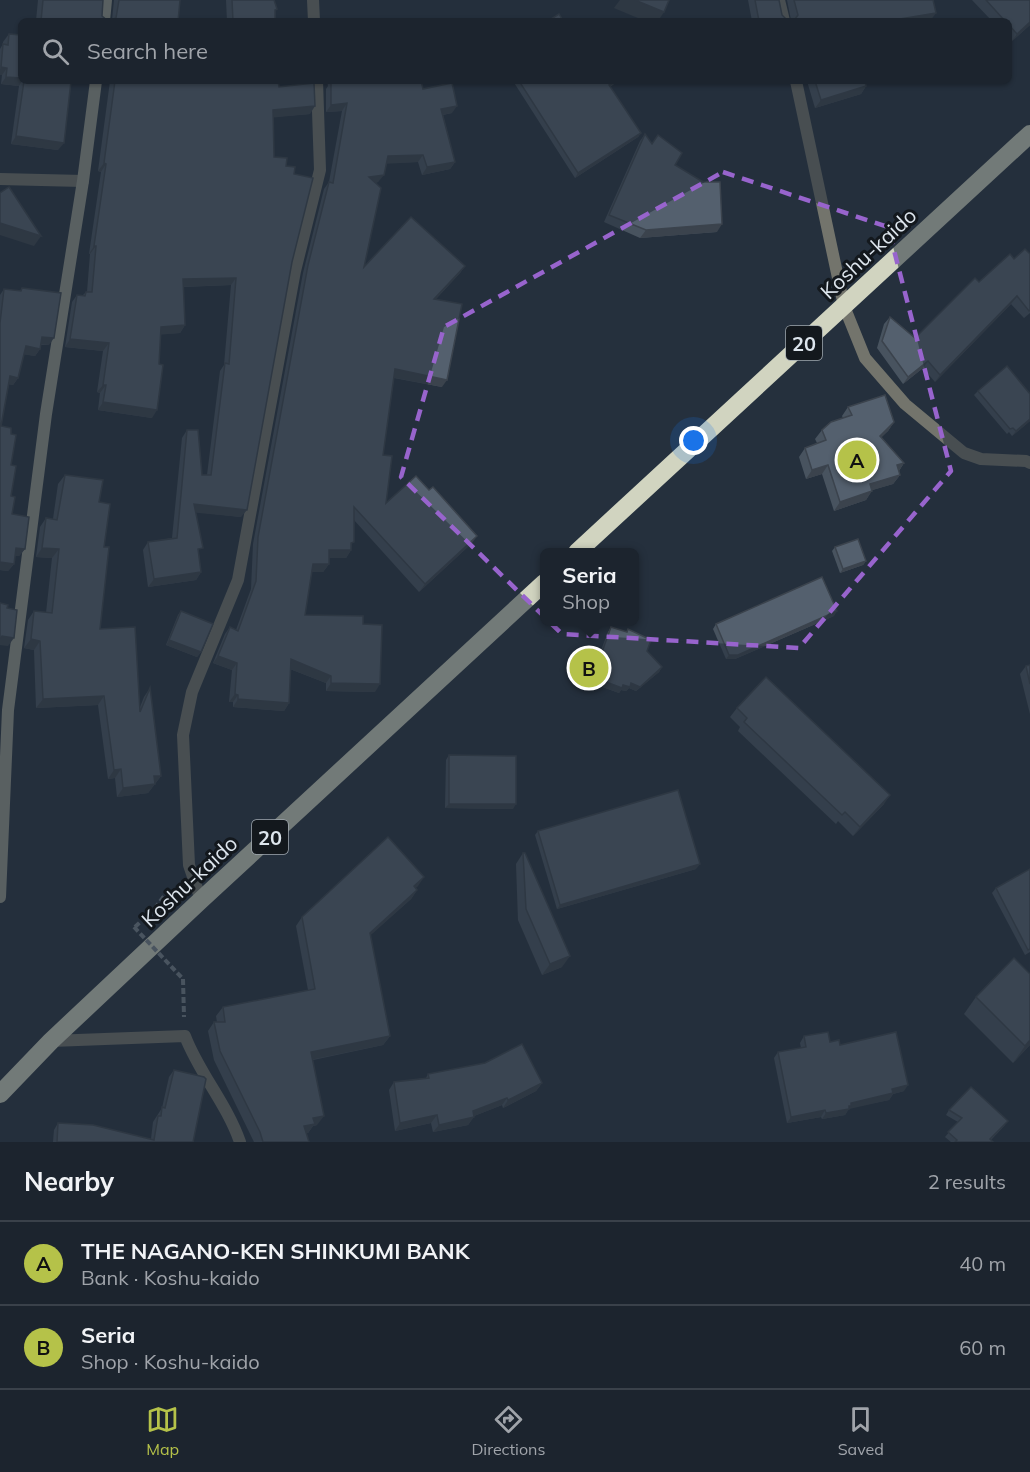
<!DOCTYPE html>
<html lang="en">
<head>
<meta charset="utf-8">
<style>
	body { margin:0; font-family:Mulish,sans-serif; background:#252c36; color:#f1f3f6 }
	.you { position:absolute; left:694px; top:441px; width:21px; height:21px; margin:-15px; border:4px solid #fff; border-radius:50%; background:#1a73e8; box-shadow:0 0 0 9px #1a73e833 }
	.badge { display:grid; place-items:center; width:39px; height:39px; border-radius:50%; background:#b5c249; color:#111; font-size:20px; font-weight:700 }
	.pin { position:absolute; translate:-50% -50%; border:3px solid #fff; box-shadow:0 2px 6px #0006 }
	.popup { position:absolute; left:540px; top:548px; width:99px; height:78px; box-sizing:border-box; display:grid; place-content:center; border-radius:9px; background:#1c242e; filter:drop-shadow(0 2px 4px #0005); font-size:20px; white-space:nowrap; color:#a0a4aa }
	.popup b { font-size:22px; color:#f1f3f6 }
	.popup::after { content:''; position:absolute; left:50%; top:100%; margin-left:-12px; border:12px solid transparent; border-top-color:#1c242e }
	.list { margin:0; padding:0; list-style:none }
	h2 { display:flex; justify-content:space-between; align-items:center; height:78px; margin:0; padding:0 24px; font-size:26px }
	h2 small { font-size:20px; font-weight:400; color:#a0a4aa }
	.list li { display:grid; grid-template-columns:39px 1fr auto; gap:18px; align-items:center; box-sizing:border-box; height:84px; padding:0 24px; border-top:2px solid #3a414a }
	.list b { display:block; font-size:22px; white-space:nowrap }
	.list p { margin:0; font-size:20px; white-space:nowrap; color:#a0a4aa }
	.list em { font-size:20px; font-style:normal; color:#a0a4aa }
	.icon { flex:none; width:33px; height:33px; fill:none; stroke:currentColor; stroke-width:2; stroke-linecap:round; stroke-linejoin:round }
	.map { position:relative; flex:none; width:1030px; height:1142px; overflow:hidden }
	.search { position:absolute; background:#1c242e; box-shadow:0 2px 4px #0004; left:18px; right:18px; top:18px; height:66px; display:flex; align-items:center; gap:15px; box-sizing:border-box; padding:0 21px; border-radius:9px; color:#a0a4aa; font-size:22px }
	.sheet { height:246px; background:#1c242e }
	nav { display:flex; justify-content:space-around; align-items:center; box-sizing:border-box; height:84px; border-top:2px solid #3a414a; background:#1c242e; font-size:16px; color:#a0a4aa }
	nav a { display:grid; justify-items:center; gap:3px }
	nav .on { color:#b5c249 }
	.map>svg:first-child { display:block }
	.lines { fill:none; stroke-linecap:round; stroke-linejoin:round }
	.path { stroke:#77808b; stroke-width:4; stroke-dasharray:6 3; stroke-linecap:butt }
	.lane { stroke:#73746c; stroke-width:12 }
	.street { stroke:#73746c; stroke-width:12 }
	.secondary { stroke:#999b8e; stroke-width:12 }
	.highway { stroke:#d1d4c0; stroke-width:18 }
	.path-bridge { stroke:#77808b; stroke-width:4; stroke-dasharray:6 3; stroke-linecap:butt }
	.wall { fill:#48535f }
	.shaded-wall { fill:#3b434d }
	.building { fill:#54606e; stroke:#3b434d; stroke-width:1.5 }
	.marked { fill:none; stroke:#9864cd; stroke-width:4.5; stroke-dasharray:12 8; stroke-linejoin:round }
	.labels { text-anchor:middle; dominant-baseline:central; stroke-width:6; stroke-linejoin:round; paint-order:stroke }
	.shield { fill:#13181d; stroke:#a0a8af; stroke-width:1.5 }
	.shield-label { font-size:20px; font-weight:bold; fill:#dde5ed }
	.street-label { font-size:21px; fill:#dde5ed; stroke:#13181d }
</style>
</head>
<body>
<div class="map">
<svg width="1030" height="1142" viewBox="0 0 1030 1142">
	<rect width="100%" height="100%" fill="#25303d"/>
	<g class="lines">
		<g class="path">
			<path d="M135 927 155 908 165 895"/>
			<path d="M183 979 184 1017"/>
		</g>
		<path class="lane" d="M0 179 83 181"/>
		<g class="street">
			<path d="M313 0 314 21"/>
			<path d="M779 0 784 21"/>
			<path d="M796 81 844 306 865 358 905 404 964 453 981 459 1026 461 1030 463"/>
			<path d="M201 900 189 865 183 735 192 692 238 580 295 271 320 170 317 81"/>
			<path d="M51 1041 185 1036C199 1073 227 1104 240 1142"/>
		</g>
		<g class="secondary">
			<path d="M104 21 106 0"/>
			<path d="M0 897 8 710 46 414 83 181 96 81"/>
		</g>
		<g class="highway">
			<path d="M577 552 1030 134"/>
			<path d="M0 1094 51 1041 201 900 544 583"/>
		</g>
		<path class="path-bridge" d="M134 927 183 979"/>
	</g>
	<g class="wall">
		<path d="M38 0H103L102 16 108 21H36Z"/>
		<path d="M114 0H180L112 20Z"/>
		<path d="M226 0H274L275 21H227Z"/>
		<path d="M748 0H779L782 15 788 21 791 20 787 0H933L930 21H752Z"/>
		<path d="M972 0H1030V25L1011 42 1009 40V21H992Z"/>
		<path d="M21 31V81H71L58 150 11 144 19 86 1 84 2 75H0V49L3 44V42L9 34 18 35Z"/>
		<path d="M110 81H278L279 87 310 114 273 117 274 157 286 166 292 262 241 517 196 512 199 554 201 572 196 580 148 587 143 550 148 542 172 538 182 438 187 430 202 475H207L220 371 224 365 231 285 183 287 185 325 180 333 161 334 152 418 98 410 100 393 97 392 103 351 65 347 72 302 77 295H83L86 292H87L90 254H89L101 172 98 171Z"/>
		<path d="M327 81H421L423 89 452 113 443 115 455 162 450 169 422 175 418 162 386 163 378 182 375 183 364 267 465 266 460 273 436 299 442 387 394 378 383 455 386 503 472 543 419 592 354 520 351 550 346 558H329V564L323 572H311L305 615 363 624 375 692 326 691V683L290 669 289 703 284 711 233 707V702H229L232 670 213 663 225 634 230 627 236 630 251 589 253 544 303 273 324 189 329 182 342 111 326 112V89L328 86Z"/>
		<path d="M513 81H618L610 87 641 133 638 137 575 178Z"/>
		<path d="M807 81H865L866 86 861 94 815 108Z"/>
		<path d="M645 134 652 144 675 165 717 232 640 238 604 222 640 141Z"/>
		<path d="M1030 254V313L1024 318 1011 304 935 382 923 368 903 384 877 348 884 324 890 317 915 338 979 282 1014 259Z"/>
		<path d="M22 288 49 345H41L40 349 35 356 24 354 18 378 13 385 9 384 1 426 11 434 12 514 25 549 19 556H15L14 564 8 571 0 570V295L4 289 20 291Z"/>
		<path d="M978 391 1030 394V421L1012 436 1009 432 1007 434 974 395Z"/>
		<path d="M848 407 894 422 888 431 881 437 904 463 899 471 900 475 893 484 872 490 866 500 834 511 822 474 806 479 799 457 805 448 817 443 815 439 822 430 843 418 842 416Z"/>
		<path d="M65 475 99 502 104 547 100 629 140 707 144 697 150 688 161 776 148 793 117 797 115 778 108 779 98 705 36 708 34 650 24 648 28 620 34 611 46 613 52 558 36 557 40 527 46 518 53 519 58 484Z"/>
		<path d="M835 547 866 561 863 565 840 573 832 551Z"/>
		<path d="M181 611 201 652 197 657 166 645 178 615Z"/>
		<path d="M834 616 735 659H726L713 629 716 624Z"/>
		<path d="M611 627 626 632 628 629 647 651 662 667 659 672 636 691 629 688 626 691 621 690 619 693 589 682 608 632Z"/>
		<path d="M1030 665V714L1020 674 1026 666Z"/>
		<path d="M737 708 884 804 853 836 838 821 836 824 738 731 740 727 730 717Z"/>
		<path d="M449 755 513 809 445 808 446 760Z"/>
		<path d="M538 831 696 869 557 909 535 835Z"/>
		<path d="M523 853 562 967 542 975 518 920 516 864Z"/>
		<path d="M1030 869V952L1025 955 992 893 996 888Z"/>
		<path d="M418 886 415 888 417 890 411 899 370 935 390 1036 383 1045 313 1060 317 1125 313 1126 308 1133H306L309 1142H254L214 1060 208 1031 214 1022H217L216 1016 223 1007 308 990 296 926 302 917Z"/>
		<path d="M976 997 1030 1045 1013 1063 964 1014Z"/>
		<path d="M804 1036 830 1042 840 1045 904 1091 893 1094 889 1100 849 1108 845 1115 822 1119 821 1117 787 1123 774 1058 778 1052 801 1048 800 1043Z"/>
		<path d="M174 1070 193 1142H53L54 1130 58 1123 151 1139 153 1122 162 1108 169 1077Z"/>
		<path d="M428 1074 542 1083 536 1091 503 1108 502 1105 474 1116 468 1125 433 1132 431 1123 395 1131 389 1090 394 1082 426 1078Z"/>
		<path d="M949 1110 1005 1125 991 1140 993 1142H951L945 1137 958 1122 946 1115Z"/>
	</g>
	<g class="shaded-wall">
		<path d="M620 0H635L664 12 658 21H645L614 8Z"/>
		<path d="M936 13 930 21H888Z"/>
		<path d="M1030 22V25L1011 42 1017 34Z"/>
		<path d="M1 67 7 68 2 75H0V69Z"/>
		<path d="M6 77 21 78V81H22L19 86 1 84Z"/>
		<path d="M615 81H618L606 89 609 85Z"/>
		<path d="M866 86 861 94 815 108 821 100Z"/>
		<path d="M347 103 342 111 326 112 331 105Z"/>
		<path d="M315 106 310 114 268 118 273 110Z"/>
		<path d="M457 106 452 113 436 116 441 109Z"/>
		<path d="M641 133 638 137 575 178 578 173Z"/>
		<path d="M16 136 64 143 58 150 11 144Z"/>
		<path d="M423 155 418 162 382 164 388 156Z"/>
		<path d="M455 162 450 169 422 175 427 167Z"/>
		<path d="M104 163 106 164 101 172 98 171Z"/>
		<path d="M384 175 378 182 364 185 369 177Z"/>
		<path d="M0 223 41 236 34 246 0 235Z"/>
		<path d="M722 224 717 232 640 238 646 230Z"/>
		<path d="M94 246H96L90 254H89Z"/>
		<path d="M465 266 460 273 429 306 434 299Z"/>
		<path d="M236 278 231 285 177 287 183 279Z"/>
		<path d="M1017 296 1011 304 935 382 940 375Z"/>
		<path d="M185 325 180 333 156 335 161 327Z"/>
		<path d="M42 337 54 338 49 345 36 344Z"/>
		<path d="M70 339 109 343 103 351 65 347Z"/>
		<path d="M26 346 40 349 35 356 21 354Z"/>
		<path d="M928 361 923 368 903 384 908 377Z"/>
		<path d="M395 369 447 380 442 387 390 377Z"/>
		<path d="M10 376 18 378 13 385 5 384Z"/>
		<path d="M103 385H106L100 393 97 392Z"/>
		<path d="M103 402 157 410 152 418 98 410Z"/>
		<path d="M1030 419V421L1012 436 1016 431Z"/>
		<path d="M894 422 888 431 874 445 880 436Z"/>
		<path d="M904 463 898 472 897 465Z"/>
		<path d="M828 465 822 474 806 479 812 470Z"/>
		<path d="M900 475 893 484 863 493 870 484Z"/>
		<path d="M872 491 866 500 834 511 840 502Z"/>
		<path d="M194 504 247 510 241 517 189 512Z"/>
		<path d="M477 536 472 543 419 592 425 584Z"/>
		<path d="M16 548 25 549 19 556H11Z"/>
		<path d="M42 548 59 549 52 558 36 557Z"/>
		<path d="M329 550H351L346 558H323Z"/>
		<path d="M866 561 863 565 840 573 843 569Z"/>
		<path d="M0 562 14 564 8 571 0 570Z"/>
		<path d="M313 564H329L323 572H307Z"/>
		<path d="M201 572 196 580 148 587 154 579Z"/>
		<path d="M837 611 834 616 735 659H726L729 655Z"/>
		<path d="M2 636 14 638 8 646 0 645V638Z"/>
		<path d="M31 639 40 641 34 650 24 648Z"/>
		<path d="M169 640 201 652 197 657 166 645Z"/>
		<path d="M218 656 237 663 232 670 213 663Z"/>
		<path d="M291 659 331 676 326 683 285 667Z"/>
		<path d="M662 667 659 672 636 691 629 688 626 691 621 690 619 693 589 682 593 677 631 683Z"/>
		<path d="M331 683 380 684 375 692 326 691Z"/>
		<path d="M235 694 238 695 233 702H229Z"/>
		<path d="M104 696 98 705 36 708 43 699Z"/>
		<path d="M238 699 289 703 284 711 233 707Z"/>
		<path d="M121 769 115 778 108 779 114 770Z"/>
		<path d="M154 776H161L148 793 117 797 123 788Z"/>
		<path d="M890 795 884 804 853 836 860 827Z"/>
		<path d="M449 804H516L513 809 445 808Z"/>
		<path d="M700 864 696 869 557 909 560 905Z"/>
		<path d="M424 877 418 886 408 895 414 886Z"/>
		<path d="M417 890 411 899 363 942 370 933Z"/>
		<path d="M570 956 562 967 542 975 550 964Z"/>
		<path d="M390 1036 383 1045 305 1061 311 1052Z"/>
		<path d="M1030 1040V1045L1013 1063 1025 1046Z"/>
		<path d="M542 1083 536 1091 503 1108 508 1100Z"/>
		<path d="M908 1085 904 1091 893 1094 889 1100 849 1109 845 1115 822 1119 826 1113 851 1103 892 1089Z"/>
		<path d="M507 1098 502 1105 469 1118 474 1117 468 1125 433 1132 439 1125Z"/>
		<path d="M825 1110 821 1117 787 1123 791 1117Z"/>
		<path d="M437 1115 431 1123 395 1131 400 1123Z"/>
		<path d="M324 1116 317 1125 313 1126 308 1133 298 1135 304 1126 313 1118Z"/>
	</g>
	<g class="building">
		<path d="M43 0H103L102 16 108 21H41Z"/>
		<path d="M119 0H180L178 21H109L116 18Z"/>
		<path d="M232 0H274L277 9 275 10V21H233Z"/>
		<path d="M635 0H669L664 12Z"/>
		<path d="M755 0H779L782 15 788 21 795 19 798 15 794 0H933L936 13 888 21H759Z"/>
		<path d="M986 0H1030V22L1017 34 1009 25V21H1005Z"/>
		<path d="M559 14 563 21H548Z"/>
		<path d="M9 34 21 35V78L6 77 7 68 1 67 3 44 8 45Z"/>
		<path d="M24 81H71L64 143 16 136Z"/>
		<path d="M115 81H278L279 87 314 83 315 106 273 110 274 157 287 158 286 166 295 167 294 174 313 178 292 262 247 510 194 504 203 548 198 549 201 572 154 579 148 542 177 538 187 430H198L202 475H211L225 363 229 364 236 278 183 279 185 325 161 327 159 364 163 365 157 410 103 402 106 385H103L109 343 70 339 77 295 85 296 86 292H92L96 246H94L106 164 104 163Z"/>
		<path d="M333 81H421L423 89 452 83 457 106 441 109 455 162 427 167 423 155 388 156 384 175 369 177 381 188 364 267 411 217 465 266 434 299 462 304 447 380 395 369 383 455 392 456 386 503 416 476 429 490 433 487 477 536 425 584 354 507V542L351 543V550H329V564H313L305 615 363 616V624L382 625 380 684 331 683V676L291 659 289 703 238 699V695L235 694 237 663 218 656 230 627 238 631 256 581 258 537 308 265 329 182 333 183 347 103 331 105V82H333Z"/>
		<path d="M519 81H615L609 85 641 133 578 173Z"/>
		<path d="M815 81H865L866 86 821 100Z"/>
		<path d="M645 134 652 144 658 135 682 153 675 165 703 182H720L722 224 646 230 609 215Z"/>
		<path d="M9 187 41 236 0 223V193Z"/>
		<path d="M1025 249 1030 254V310L1029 311 1017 296 940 375 928 361 908 377 882 341 890 317 915 338 975 278 979 282 1010 254 1014 259Z"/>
		<path d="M22 288 61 293 54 338 42 337 40 349 26 346 18 378 10 376 1 426 11 428V434L16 435 11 465 16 466 11 496 15 497 12 514 29 517 25 549 16 548 14 564 0 562V323L4 289 21 291Z"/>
		<path d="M1007 366 1030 394V419L1016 431 1013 428 1010 429 978 391Z"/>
		<path d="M885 395 894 422 880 436 904 463 897 465 900 475 870 484 872 491 840 502 828 465 812 470 805 448 826 440 822 430 831 422 852 415 848 407Z"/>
		<path d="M65 475 103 480 99 502 110 504 104 547H109L100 629 135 627 140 712 150 688 161 776H154L155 784 123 788 121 769 114 770 104 696 43 699 40 641 31 639 34 611 52 613 59 549 42 548 46 518 57 520Z"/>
		<path d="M858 539 866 561 843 569 835 547Z"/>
		<path d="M822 577 837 611 738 655H729L716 624Z"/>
		<path d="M0 603 8 605 7 608 17 610 14 638 2 636 1 638H0Z"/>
		<path d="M181 611 213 624 201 652 169 640Z"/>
		<path d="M611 627 627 632 628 629 651 640 647 651 662 667 640 687 631 683 630 687 623 685 622 688 593 677Z"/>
		<path d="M1030 665V684L1026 666Z"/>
		<path d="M766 677 890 795 860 827 845 812 842 815 744 722 747 718 737 708Z"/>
		<path d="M449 755 516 756V804H449Z"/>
		<path d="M678 790 700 864 560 905 538 831Z"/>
		<path d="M388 837 424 877 414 886 417 890 370 933 390 1036 311 1052 324 1116 313 1118 315 1124 304 1126 309 1142H263L260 1132 220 1051 214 1022H225L223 1007 315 989 302 917Z"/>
		<path d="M523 853H525L570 956 550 964 526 909Z"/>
		<path d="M1030 869V949L1028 950 996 888Z"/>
		<path d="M1014 958 1030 974V1040L1025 1046 976 997Z"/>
		<path d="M828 1032 830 1042 839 1040 840 1045 896 1032 908 1085 892 1089 893 1093 851 1103V1106H849V1109L826 1113 825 1110 791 1117 778 1052 806 1047 804 1036Z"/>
		<path d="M522 1044 542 1083 508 1100 507 1098 473 1111 474 1117 439 1125 437 1115 400 1123 394 1082 429 1078 428 1074 485 1063Z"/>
		<path d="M174 1070 204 1077 206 1079 193 1142H57L58 1123 93 1125 154 1140 158 1116H161L162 1107 165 1108Z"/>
		<path d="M971 1087 1008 1121 990 1139 993 1142H955L957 1140 948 1132 962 1118 949 1110Z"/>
	</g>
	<path d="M0 0H1030V1142H0ZM723 172 888 227 951 471 799 648 562 634 401 477 444 327Z" fill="#25303d" fill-opacity=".55" fill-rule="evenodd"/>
	<path class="marked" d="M723 172 888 227 951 471 799 648 562 634 401 477 444 327Z"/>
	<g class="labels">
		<g class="shield">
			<rect x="786" y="326" width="36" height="34" rx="4.5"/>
			<rect x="252" y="820" width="36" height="34" rx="4.5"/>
		</g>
		<g class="shield-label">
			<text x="804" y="343">20</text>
			<text x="270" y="837">20</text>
		</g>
		<g class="street-label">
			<text transform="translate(868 253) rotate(-43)">Koshu-kaido</text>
			<text transform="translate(189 881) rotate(-43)">Koshu-kaido</text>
		</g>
	</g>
</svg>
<div class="you"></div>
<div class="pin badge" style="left:857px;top:460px">A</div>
<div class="pin badge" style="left:589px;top:668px">B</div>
<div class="popup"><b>Seria</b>Shop</div>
<div class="search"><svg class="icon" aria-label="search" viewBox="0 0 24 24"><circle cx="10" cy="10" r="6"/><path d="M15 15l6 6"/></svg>Search here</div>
</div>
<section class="sheet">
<h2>Nearby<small>2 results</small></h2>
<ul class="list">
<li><span class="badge">A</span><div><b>THE NAGANO-KEN SHINKUMI BANK</b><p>Bank · Koshu-kaido</p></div><em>40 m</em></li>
<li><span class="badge">B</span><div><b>Seria</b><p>Shop · Koshu-kaido</p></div><em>60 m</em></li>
</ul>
</section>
<nav>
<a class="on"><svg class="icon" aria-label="map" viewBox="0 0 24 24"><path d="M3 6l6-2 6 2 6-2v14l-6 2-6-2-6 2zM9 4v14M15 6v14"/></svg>Map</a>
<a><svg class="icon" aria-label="directions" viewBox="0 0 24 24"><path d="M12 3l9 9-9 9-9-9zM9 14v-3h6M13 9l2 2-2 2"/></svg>Directions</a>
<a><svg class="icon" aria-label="saved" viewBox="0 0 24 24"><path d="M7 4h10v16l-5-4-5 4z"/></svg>Saved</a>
</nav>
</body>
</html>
